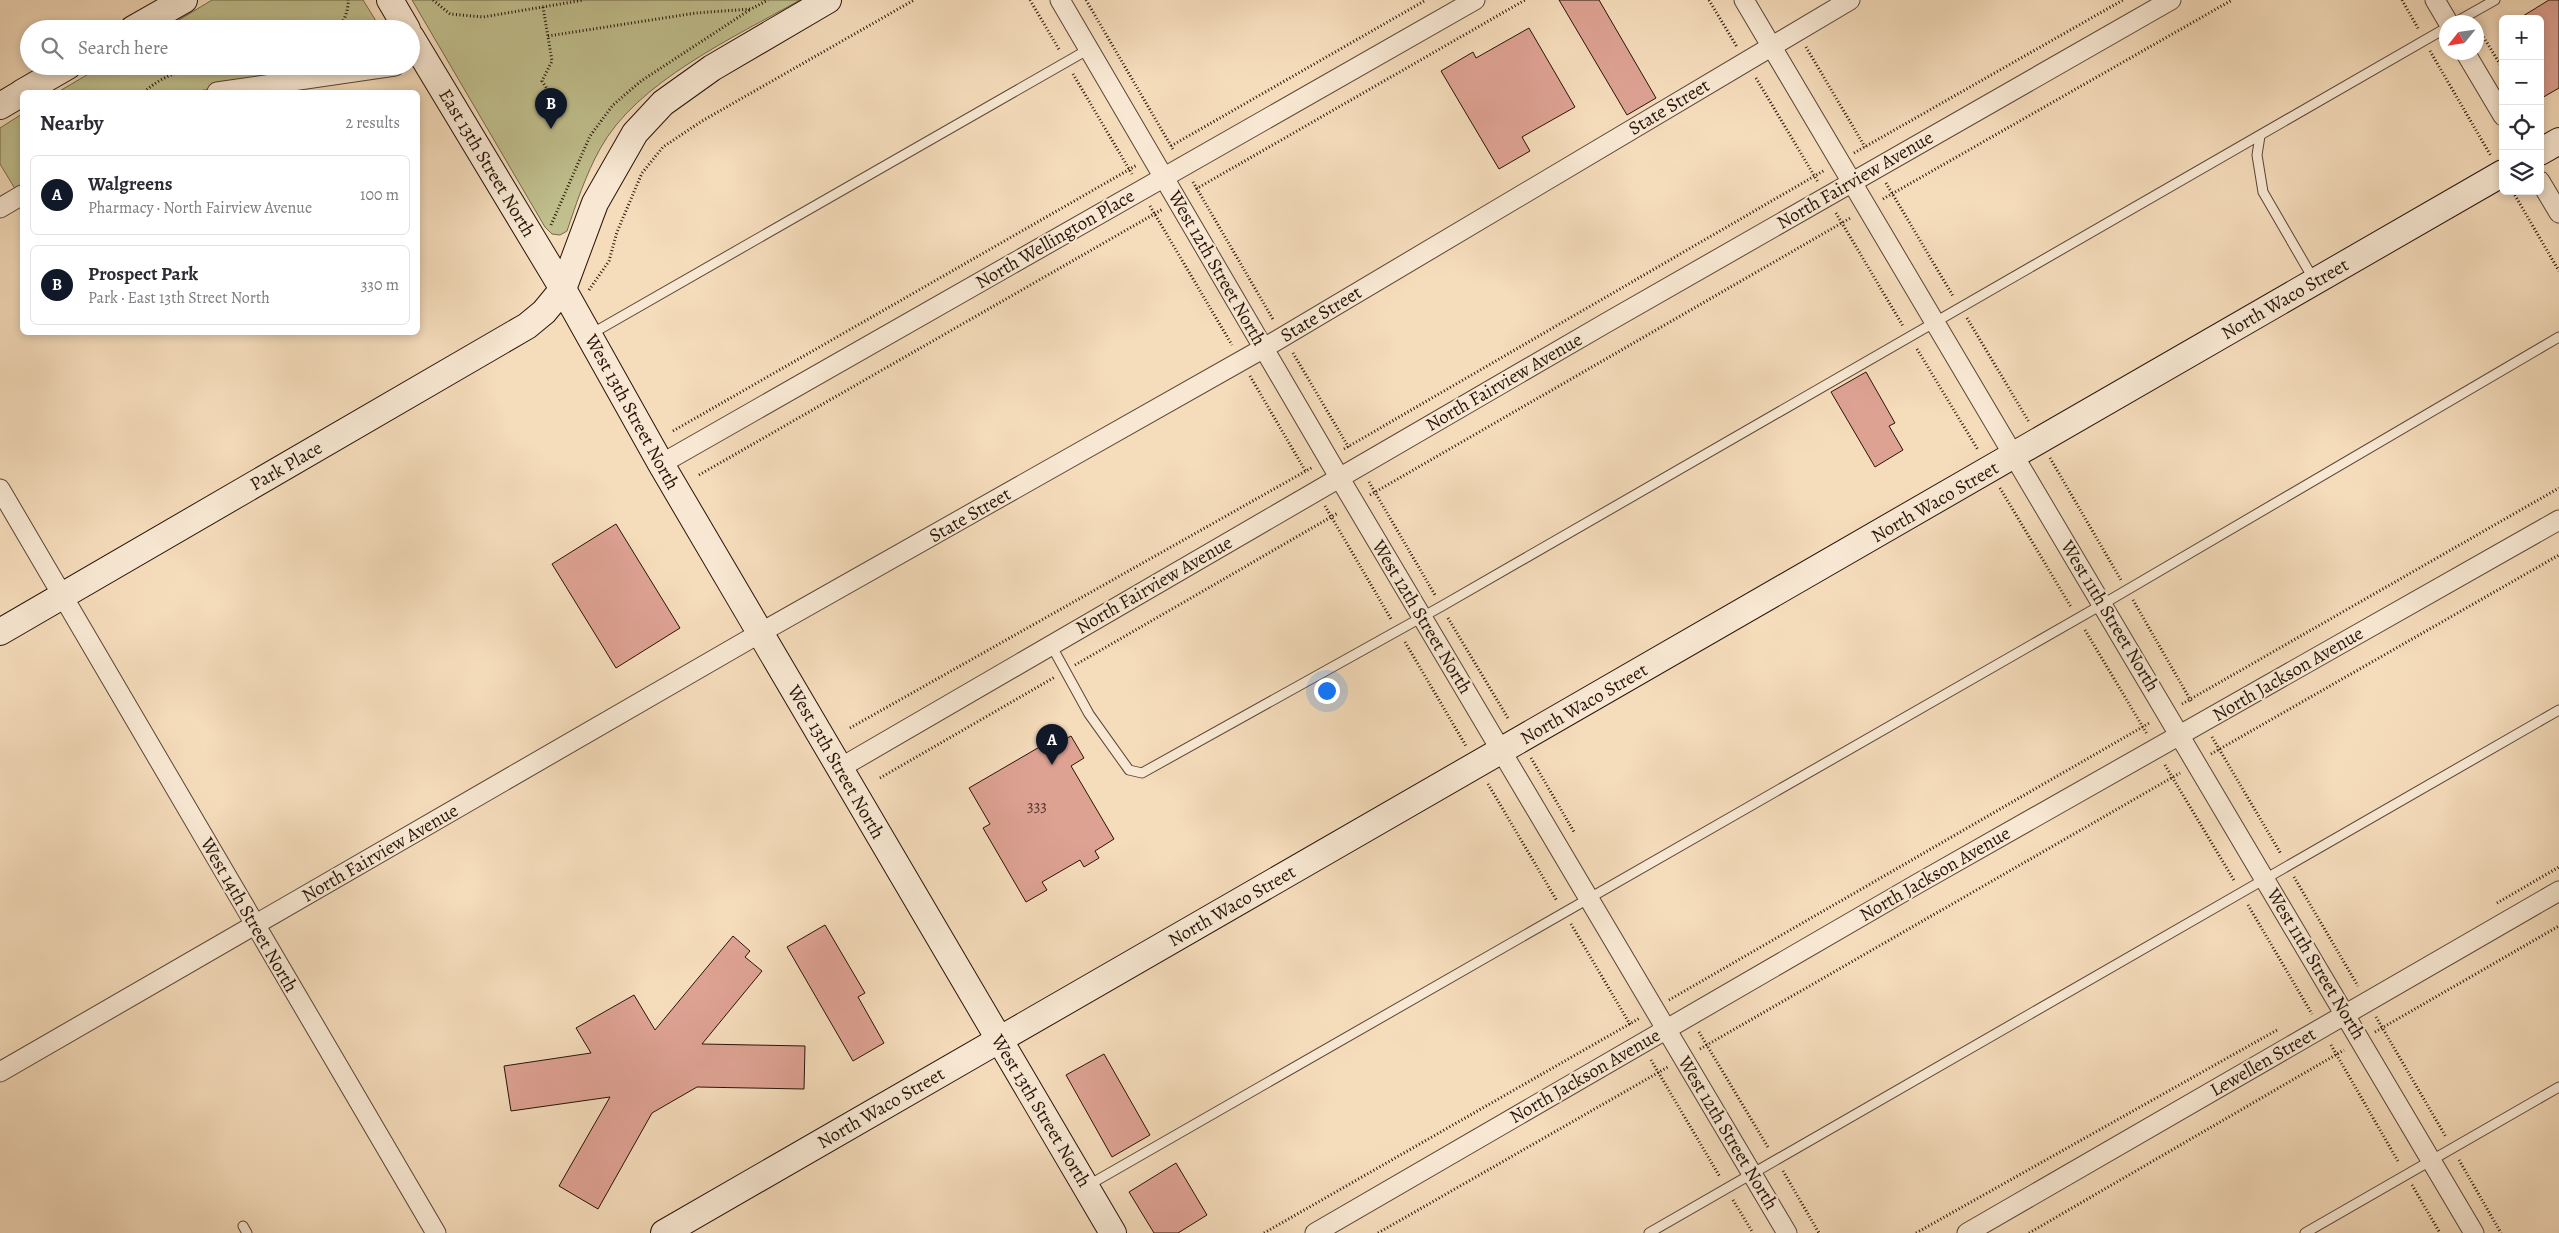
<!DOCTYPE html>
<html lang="en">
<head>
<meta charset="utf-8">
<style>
	body { margin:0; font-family:Alegreya,serif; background:#f7f7f7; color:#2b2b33 }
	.controls { position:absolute; right:15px; top:15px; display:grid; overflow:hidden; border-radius:8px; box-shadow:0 2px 8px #0003 }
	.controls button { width:45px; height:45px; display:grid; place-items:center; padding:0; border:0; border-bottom:1px solid #e1e1e2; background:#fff; color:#2b2b33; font:25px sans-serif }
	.compass { position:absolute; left:2439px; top:15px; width:45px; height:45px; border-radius:50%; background:#fff; box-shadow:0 2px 8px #0003; rotate:240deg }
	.you { position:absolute; left:1326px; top:690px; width:18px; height:18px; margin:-12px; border:4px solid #fff; border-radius:50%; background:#1a73e8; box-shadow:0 0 0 8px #1a73e833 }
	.badge { display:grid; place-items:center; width:32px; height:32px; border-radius:50%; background:#111827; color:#fff; font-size:16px; font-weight:700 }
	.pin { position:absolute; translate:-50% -41px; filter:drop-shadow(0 1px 2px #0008) }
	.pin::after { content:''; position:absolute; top:26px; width:18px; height:15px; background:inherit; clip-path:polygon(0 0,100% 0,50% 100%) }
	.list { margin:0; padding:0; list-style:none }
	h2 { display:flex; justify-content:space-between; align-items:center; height:65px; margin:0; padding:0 20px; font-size:21px }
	h2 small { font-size:16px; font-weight:400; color:#7c7c81 }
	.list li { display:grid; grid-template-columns:32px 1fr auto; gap:15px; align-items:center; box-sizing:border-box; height:80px; margin:0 10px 10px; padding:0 10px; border:1px solid #e1e1e2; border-radius:8px }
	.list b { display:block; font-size:19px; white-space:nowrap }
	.list p { margin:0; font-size:16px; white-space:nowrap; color:#7c7c81 }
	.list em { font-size:16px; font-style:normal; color:#7c7c81 }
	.icon { flex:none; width:28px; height:28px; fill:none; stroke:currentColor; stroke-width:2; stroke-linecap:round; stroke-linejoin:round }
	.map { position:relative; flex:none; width:2559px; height:1233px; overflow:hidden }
	.search { position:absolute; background:#fff; box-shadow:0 2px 8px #0003; left:20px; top:20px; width:400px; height:55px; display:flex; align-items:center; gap:12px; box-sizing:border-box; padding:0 18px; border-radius:28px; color:#7c7c81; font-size:19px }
	.panel { position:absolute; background:#fff; box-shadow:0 2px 8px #0003; left:20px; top:90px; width:400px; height:245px; border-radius:8px }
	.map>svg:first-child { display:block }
	.green { fill:#c0bf8d; stroke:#74694a }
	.building { fill:#dea293; stroke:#281308 }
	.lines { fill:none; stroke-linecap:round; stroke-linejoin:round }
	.lane-casing { stroke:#5b4535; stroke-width:11 }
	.street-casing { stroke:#5b4535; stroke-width:21 }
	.secondary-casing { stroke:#281308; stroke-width:28 }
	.path { stroke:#281308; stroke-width:3; stroke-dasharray:1 2.5; stroke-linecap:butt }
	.lane { stroke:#f8e8d3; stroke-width:9 }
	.street { stroke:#f8e8d3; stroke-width:19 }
	.secondary { stroke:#f8e8d3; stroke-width:26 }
	.labels { text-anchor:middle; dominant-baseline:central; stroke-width:4; stroke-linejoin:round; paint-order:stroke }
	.number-label { font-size:16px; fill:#56372b }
	.street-label { font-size:19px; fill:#281308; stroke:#f8e8d3 }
</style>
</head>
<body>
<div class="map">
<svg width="2559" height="1233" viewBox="0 0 2559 1233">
	<rect width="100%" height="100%" fill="#f5dcbb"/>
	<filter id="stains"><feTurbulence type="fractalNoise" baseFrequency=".004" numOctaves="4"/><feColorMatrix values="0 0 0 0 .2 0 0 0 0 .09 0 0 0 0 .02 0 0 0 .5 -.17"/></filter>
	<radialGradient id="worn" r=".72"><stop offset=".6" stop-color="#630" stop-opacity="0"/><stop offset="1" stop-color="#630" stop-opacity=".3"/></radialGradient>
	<g class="green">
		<path d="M212 0H363L381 29H164Z"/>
		<path d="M412 0H800C735 37 636 82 600 149 586 174 576 204 567 231L560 235 552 234 545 227Z"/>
		<path d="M102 66H341L193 92H58Z"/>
		<path d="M22 114V188L17 192 0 164V128Z"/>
	</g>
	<g class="building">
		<path d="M1559 0H1599L1656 98 1627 115Z"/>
		<path d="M2549 0H2559V88L2540 99V19H2518Z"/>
		<path d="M1529 28 1575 107 1522 137 1530 151 1499 169 1441 71 1473 52 1476 58Z"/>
		<path d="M1866 372 1895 423 1889 426 1903 450 1875 467 1831 392Z"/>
		<path d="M616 524 680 628 616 668 552 564Z"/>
		<path d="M1071 736 1084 758 1071 766 1114 839 1095 851 1099 858 1084 867 1080 860 1042 882 1047 890 1026 902 983 828 990 824 969 788 1055 738 1058 743Z"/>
		<path d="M825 925 865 993 858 997 884 1043 853 1061 787 947Z"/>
		<path d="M733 936 750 951 745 957 762 971 702 1044 805 1046 804 1089 697 1087 652 1113 598 1209 559 1186 610 1097 511 1111 504 1066 591 1053 576 1028 634 995 655 1030Z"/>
		<path d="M1104 1054 1150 1135 1112 1157 1066 1075Z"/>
		<path d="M1176 1163 1207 1215 1178 1233H1154L1129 1192Z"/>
	</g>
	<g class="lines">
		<g class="lane-casing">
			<g id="lane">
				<path d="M2456 22 2495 0"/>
				<path d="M2260 136 2257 155 2263 192 2314 280"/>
				<path d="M591 334 1089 49"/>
				<path d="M1051 645 1089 714 1129 770 1142 773 1442 606 2446 28"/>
				<path d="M1087 1186 2103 604 2559 337"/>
				<path d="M243 1226 247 1233"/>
				<path d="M1649 1233 2559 710"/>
				<path d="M2305 1233 2559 1087"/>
			</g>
		</g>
		<g class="street-casing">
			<g id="street">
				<path d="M1060 0 1339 477 1787 1233"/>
				<path d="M1744 0 2474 1233"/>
				<path d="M2435 0 2448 22"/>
				<path d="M2465 52 2503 116"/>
				<path d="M217 92 395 66"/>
				<path d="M2540 181 2559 213"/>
				<path d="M0 208 22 195"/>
				<path d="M661 464 1475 0"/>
				<path d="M0 489 436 1233"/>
				<path d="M840 768 1606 323 2171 0"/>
				<path d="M0 1072 760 633 1264 348 1850 0"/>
				<path d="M1315 1233 1917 884 2559 520"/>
				<path d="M1967 1233 2559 891"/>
			</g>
		</g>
		<g class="secondary-casing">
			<g id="secondary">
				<path d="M390 0 407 29"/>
				<path d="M133 29 184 0"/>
				<path d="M411 37 563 289 661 464 1113 1233"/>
				<path d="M23 92 68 66"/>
				<path d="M0 106 22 93"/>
				<path d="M2540 152 2559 141"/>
				<path d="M0 632 527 326 544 312 563 289 595 203 635 133 663 103 712 68 828 0"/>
				<path d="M664 1233 2503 173"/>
			</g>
		</g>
		<g class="path">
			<path d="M433 0 450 14 483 17 584 0"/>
			<path d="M1030 0 1060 51"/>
			<path d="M1086 0 1174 151"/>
			<path d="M1709 0 1737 47"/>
			<path d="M2402 0 2419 30"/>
			<path d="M543 7 552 61 542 81 559 109"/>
			<path d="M2476 25 2503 69"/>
			<path d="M337 29C344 23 349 9 348 0"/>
			<path d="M548 36 696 13 751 9 768 0"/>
			<path d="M1806 47 1865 147"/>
			<path d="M2430 51 2491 156"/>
			<path d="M1073 74 1132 174"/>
			<path d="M1756 78 1818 182"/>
			<path d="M144 92C162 76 181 70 205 66"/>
			<path d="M1171 146 1426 0"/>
			<path d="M1854 153 2123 0"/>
			<path d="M1193 182 1274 321"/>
			<path d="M1886 183 1953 296"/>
			<path d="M1196 189 1525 0"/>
			<path d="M2513 192 2559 271"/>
			<path d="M1883 199 2232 0"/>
			<path d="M1150 206 1232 345"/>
			<path d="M1836 213 1903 326"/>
			<path d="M551 225 590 136 613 105 641 81 751 9"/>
			<path d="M589 290 609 261 617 232 642 173 663 147 702 121 914 0"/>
			<path d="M1967 318 2029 422"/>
			<path d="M1917 349 1978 450"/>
			<path d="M1293 353 1349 448"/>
			<path d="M1250 376 1306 472"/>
			<path d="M673 431 1137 165"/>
			<path d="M1344 449 1825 170"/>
			<path d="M2050 458 2121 580"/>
			<path d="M699 475 1163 209"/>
			<path d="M1369 482 1435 595"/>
			<path d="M2000 488 2071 607"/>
			<path d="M1370 495 1852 217"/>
			<path d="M1325 506 1391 619"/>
			<path d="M2133 600 2191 701"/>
			<path d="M1448 618 1509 720"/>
			<path d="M2085 630 2147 734"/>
			<path d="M1405 642 1466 746"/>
			<path d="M1075 665 1338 513"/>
			<path d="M2182 704 2559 488"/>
			<path d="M850 728 1313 467"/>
			<path d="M2212 737 2281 854"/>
			<path d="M2211 754 2559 555"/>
			<path d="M1531 758 1574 832"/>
			<path d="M2165 765 2235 882"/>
			<path d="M880 778 1055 677"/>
			<path d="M1488 784 1557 901"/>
			<path d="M2294 877 2358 986"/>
			<path d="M2497 903 2559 867"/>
			<path d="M2248 905 2312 1014"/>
			<path d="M1571 924 1631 1026"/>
			<path d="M1669 1000 2151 722"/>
			<path d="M2376 1017 2446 1137"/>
			<path d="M1699 1032 1769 1149"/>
			<path d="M2375 1032 2559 926"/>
			<path d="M2331 1045 2399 1163"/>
			<path d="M1700 1049 2180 773"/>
			<path d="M1651 1060 1720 1177"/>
			<path d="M2459 1160 2501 1233"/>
			<path d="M1783 1171 1819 1233"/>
			<path d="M2412 1185 2440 1233"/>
			<path d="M1733 1200 1753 1233"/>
			<path d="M1264 1233 1640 1018"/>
			<path d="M1378 1233 1668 1067"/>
			<path d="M1916 1233 2277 1030"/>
			<path d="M2029 1233 2344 1050"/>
		</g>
		<use href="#lane" class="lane"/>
		<use href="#street" class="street"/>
		<use href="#secondary" class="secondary"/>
	</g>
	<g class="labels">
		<g class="number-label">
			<text x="1037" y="806">333</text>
		</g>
		<g class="street-label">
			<text transform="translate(1669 107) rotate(-31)">State Street</text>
			<text transform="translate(487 163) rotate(59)">East 13th Street North</text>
			<text transform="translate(1855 180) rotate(-30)">North Fairview Avenue</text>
			<text transform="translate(1055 239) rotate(-30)">North Wellington Place</text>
			<text transform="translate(1217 268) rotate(60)">West 12th Street North</text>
			<text transform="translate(2285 299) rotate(-30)">North Waco Street</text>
			<text transform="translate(1321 314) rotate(-31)">State Street</text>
			<text transform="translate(1504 382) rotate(-30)">North Fairview Avenue</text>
			<text transform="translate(632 412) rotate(61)">West 13th Street North</text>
			<text transform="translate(286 466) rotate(-30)">Park Place</text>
			<text transform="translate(1935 502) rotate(-30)">North Waco Street</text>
			<text transform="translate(970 515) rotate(-30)">State Street</text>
			<text transform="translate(1154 585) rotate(-30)">North Fairview Avenue</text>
			<text transform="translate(2110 616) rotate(59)">West 11th Street North</text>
			<text transform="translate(1422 617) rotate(59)">West 12th Street North</text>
			<text transform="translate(2288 674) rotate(-30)">North Jackson Avenue</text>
			<text transform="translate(1584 704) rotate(-30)">North Waco Street</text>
			<text transform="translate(836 762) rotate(60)">West 13th Street North</text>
			<text transform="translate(380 853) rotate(-30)">North Fairview Avenue</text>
			<text transform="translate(1935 874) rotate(-30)">North Jackson Avenue</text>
			<text transform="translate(1232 906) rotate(-30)">North Waco Street</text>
			<text transform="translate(249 915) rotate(60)">West 14th Street North</text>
			<text transform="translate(2316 964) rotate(59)">West 11th Street North</text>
			<text transform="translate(2263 1062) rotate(-30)">Lewellen Street</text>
			<text transform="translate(1585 1076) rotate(-30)">North Jackson Avenue</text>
			<text transform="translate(881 1108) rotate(-30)">North Waco Street</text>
			<text transform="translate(1041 1111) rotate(59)">West 13th Street North</text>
			<text transform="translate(1728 1133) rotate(59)">West 12th Street North</text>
		</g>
	</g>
	<rect width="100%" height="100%" filter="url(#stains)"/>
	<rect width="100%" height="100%" fill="url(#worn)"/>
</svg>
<div class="controls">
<button>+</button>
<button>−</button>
<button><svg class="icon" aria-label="locate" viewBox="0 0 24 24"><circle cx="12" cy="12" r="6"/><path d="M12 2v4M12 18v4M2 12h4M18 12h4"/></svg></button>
<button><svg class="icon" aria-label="layers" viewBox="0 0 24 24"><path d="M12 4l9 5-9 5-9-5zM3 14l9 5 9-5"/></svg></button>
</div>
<svg class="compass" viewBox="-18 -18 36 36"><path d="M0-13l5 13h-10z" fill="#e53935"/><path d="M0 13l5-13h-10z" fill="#7c7c81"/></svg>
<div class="you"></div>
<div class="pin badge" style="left:1052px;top:765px">A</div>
<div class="pin badge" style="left:551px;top:129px">B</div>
<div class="search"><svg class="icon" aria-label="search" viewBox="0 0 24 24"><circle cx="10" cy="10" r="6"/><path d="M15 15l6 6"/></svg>Search here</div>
<section class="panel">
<h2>Nearby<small>2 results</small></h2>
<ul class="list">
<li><span class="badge">A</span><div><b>Walgreens</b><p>Pharmacy · North Fairview Avenue</p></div><em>100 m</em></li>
<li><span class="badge">B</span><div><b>Prospect Park</b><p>Park · East 13th Street North</p></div><em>330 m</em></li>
</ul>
</section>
</div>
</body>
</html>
